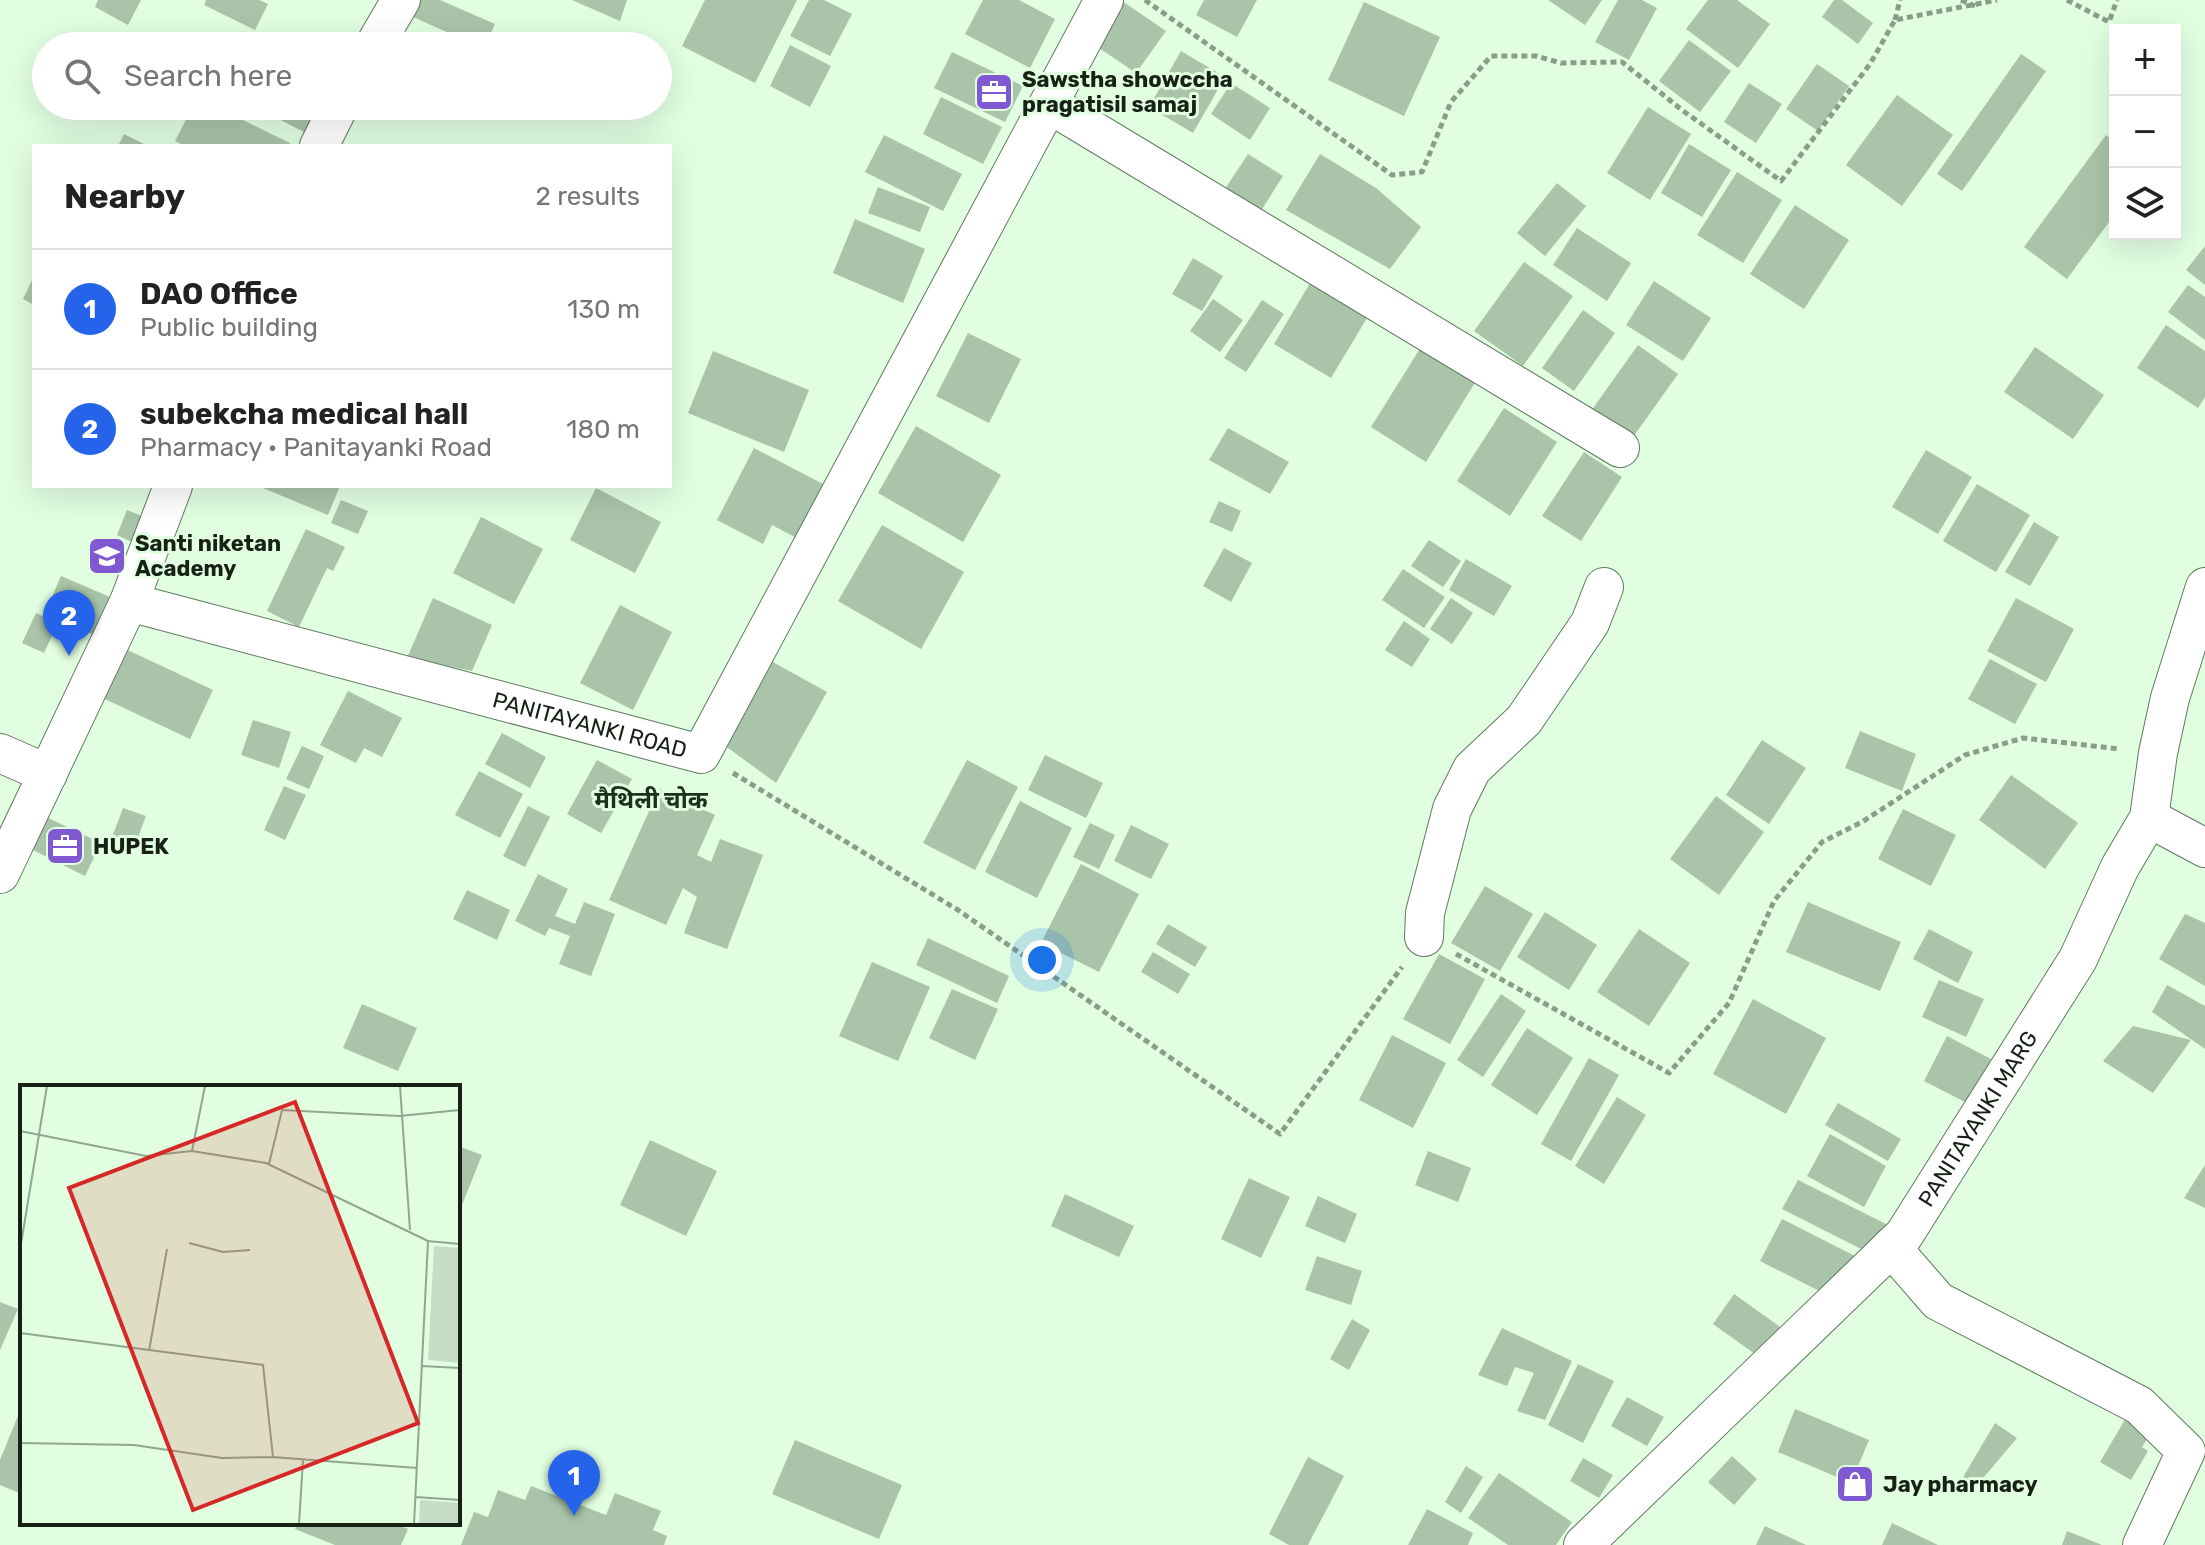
<!DOCTYPE html>
<html lang="en">
<head>
<meta charset="utf-8">
<style>
	body { margin:0; font-family:Rubik,"Noto Sans Devanagari",sans-serif; background:#f6f6f6; color:#222 }
	.controls { position:absolute; right:24px; top:24px; display:grid; overflow:hidden; border-radius:0px; box-shadow:0 8px 32px #0002 }
	.controls button { width:72px; height:72px; display:grid; place-items:center; padding:0; border:0; border-bottom:2px solid #e0e0e0; background:#fff; color:#222; font:40px sans-serif }
	.you { position:absolute; left:1042px; top:960px; width:28px; height:28px; margin:-20px; border:6px solid #fff; border-radius:50%; background:#1a73e8; box-shadow:0 0 0 12px #1a73e833 }
	.badge { display:grid; place-items:center; width:52px; height:52px; border-radius:50%; background:#2563eb; color:#fff; font-size:26px; font-weight:700 }
	.pin { position:absolute; translate:-50% -66px; filter:drop-shadow(0 2px 4px #0008) }
	.pin::after { content:''; position:absolute; top:42px; width:28px; height:24px; background:inherit; clip-path:polygon(0 0,100% 0,50% 100%) }
	.list { margin:0; padding:0; list-style:none }
	h2 { display:flex; justify-content:space-between; align-items:center; height:104px; margin:0; padding:0 32px; font-size:34px }
	h2 small { font-size:26px; font-weight:400; color:#767676 }
	.list li { display:grid; grid-template-columns:52px 1fr auto; gap:24px; align-items:center; box-sizing:border-box; height:120px; padding:0 32px; border-top:2px solid #e0e0e0 }
	.list b { display:block; font-size:30px; white-space:nowrap }
	.list p { margin:0; font-size:26px; white-space:nowrap; color:#767676 }
	.list em { font-size:26px; font-style:normal; color:#767676 }
	.icon { flex:none; width:44px; height:44px; fill:none; stroke:currentColor; stroke-width:2; stroke-linecap:round; stroke-linejoin:round }
	.map { position:relative; flex:none; width:2205px; height:1545px; overflow:hidden }
	.search { position:absolute; background:#fff; box-shadow:0 8px 32px #0002; left:32px; top:32px; width:640px; height:88px; display:flex; align-items:center; gap:20px; box-sizing:border-box; padding:0 28px; border-radius:44px; color:#767676; font-size:30px }
	.panel { position:absolute; background:#fff; box-shadow:0 8px 32px #0002; left:32px; top:144px; width:640px; height:344px; border-radius:0px }
	.map>svg:first-child { display:block }
	.building { fill:#a9c4a9 }
	.lines { fill:none; stroke-linecap:round; stroke-linejoin:round }
	.street-casing { stroke:#607960; stroke-width:40 }
	.path { stroke:#899e89; stroke-width:5; stroke-dasharray:6 4; stroke-linecap:butt }
	.street { stroke:#fff; stroke-width:38 }
	.labels { text-anchor:middle; dominant-baseline:central; stroke-width:6; stroke-linejoin:round; paint-order:stroke }
	.poi-label { font-size:22px; font-weight:bold; fill:#172116; stroke:#e1fee1; text-anchor:start }
	.street-label { font-size:22px; fill:#172116; stroke:#e1fee1 }
	.neighbourhood-label { font-size:24px; font-weight:bold; fill:#1a311b; stroke:#e1fee1 }
	.inset-road { fill:none; stroke:#90a690; stroke-width:2 }
	.view { fill:#d62828; fill-opacity:0.15; stroke:#d62828; stroke-width:4 }
	.inset-edge { fill:none; stroke:#172116; stroke-width:4 }
</style>
</head>
<body>
<div class="map">
<svg width="2205" height="1545" viewBox="0 0 2205 1545">
	<rect width="100%" height="100%" fill="#e1fee1"/>
	<g class="building">
		<path d="M98 0H141L128 25 95 7Z"/>
		<path d="M206 0H259L268 4 255 30 204 5Z"/>
		<path d="M420 0H440L495 24 485 46H478L413 17Z"/>
		<path d="M572 0H627L620 21Z"/>
		<path d="M705 0H797L755 83 682 46Z"/>
		<path d="M809 0H824L852 14 830 56 790 36Z"/>
		<path d="M983 0H1019L1055 19 1030 68 965 34Z"/>
		<path d="M1204 0H1257L1237 37 1196 15Z"/>
		<path d="M1548 0H1602L1585 25Z"/>
		<path d="M1618 0H1642L1657 8 1629 60 1595 42Z"/>
		<path d="M1708 0H1737L1770 24 1738 68 1686 29Z"/>
		<path d="M1834 0H1842L1873 23 1858 44 1822 17Z"/>
		<path d="M1122 1 1166 31 1136 73 1093 44Z"/>
		<path d="M1364 2 1440 37 1404 116 1328 80Z"/>
		<path d="M1689 40 1731 71 1700 112 1659 81Z"/>
		<path d="M790 45 831 66 810 107 770 86Z"/>
		<path d="M1181 51 1225 77 1193 133 1149 107Z"/>
		<path d="M952 52 1023 86 1005 122 934 88Z"/>
		<path d="M2021 54 2046 71 1962 191 1937 174Z"/>
		<path d="M1817 64 1849 86 1818 131 1786 109Z"/>
		<path d="M1231 83 1270 108 1250 140 1211 114Z"/>
		<path d="M1749 83 1782 104 1756 143 1724 122Z"/>
		<path d="M1897 95 1953 135 1902 206 1846 165Z"/>
		<path d="M941 97 1002 127 983 164 923 134Z"/>
		<path d="M193 106H214L290 143 289 146H185L175 141Z"/>
		<path d="M253 106H319L306 133Z"/>
		<path d="M1648 107 1691 134 1650 200 1607 173Z"/>
		<path d="M124 134 148 146H118Z"/>
		<path d="M884 135 962 174 943 211 865 172Z"/>
		<path d="M2106 135 2115 142V214L2067 279 2024 247Z"/>
		<path d="M1689 144 1731 170 1702 217 1661 193Z"/>
		<path d="M1248 154 1283 176 1259 214 1223 192Z"/>
		<path d="M1320 154 1376 188 1421 227 1390 269 1286 210Z"/>
		<path d="M1737 172 1782 200 1743 263 1697 235Z"/>
		<path d="M1557 183 1586 206 1545 256 1517 233Z"/>
		<path d="M878 187 930 207 920 232 868 213Z"/>
		<path d="M1795 205 1849 240 1804 309 1750 274Z"/>
		<path d="M855 219 925 249 903 303 833 273Z"/>
		<path d="M1577 228 1631 263 1607 301 1553 265Z"/>
		<path d="M2205 246V285L2186 270Z"/>
		<path d="M1193 258 1223 276 1202 311 1172 294Z"/>
		<path d="M1524 262 1573 296 1523 366 1474 331Z"/>
		<path d="M34 276V305L23 299Z"/>
		<path d="M1313 278 1370 313 1331 378 1274 344Z"/>
		<path d="M1654 281 1711 318 1683 361 1626 325Z"/>
		<path d="M2188 285 2205 297V340L2168 312Z"/>
		<path d="M1213 299 1243 320 1220 352 1190 331Z"/>
		<path d="M1262 300 1284 314 1246 372 1224 358Z"/>
		<path d="M1583 310 1615 333 1574 391 1542 368Z"/>
		<path d="M2166 325 2205 351V397L2198 408 2137 368Z"/>
		<path d="M968 333 1021 359 989 423 936 396Z"/>
		<path d="M1638 345 1678 374 1626 447 1586 418Z"/>
		<path d="M1421 347 1476 381 1426 462 1371 427Z"/>
		<path d="M2035 347 2104 395 2073 439 2004 392Z"/>
		<path d="M713 351 809 390 784 452 688 413Z"/>
		<path d="M1504 408 1557 442 1510 516 1457 481Z"/>
		<path d="M916 426 1001 475 963 542 878 493Z"/>
		<path d="M1228 428 1289 462 1270 494 1209 460Z"/>
		<path d="M754 448 829 487 802 541 772 525 763 544 717 520Z"/>
		<path d="M1926 450 1972 477 1938 534 1892 507Z"/>
		<path d="M1584 452 1622 477 1581 541 1542 516Z"/>
		<path d="M1977 484 2030 515 1996 572 1943 541Z"/>
		<path d="M258 486H340L328 515Z"/>
		<path d="M596 488 661 522 635 573 570 540Z"/>
		<path d="M341 500 368 511 358 534 331 523Z"/>
		<path d="M1219 501 1241 511 1232 532 1209 522Z"/>
		<path d="M127 510 147 518 136 544 117 535Z"/>
		<path d="M481 517 543 549 514 604 453 573Z"/>
		<path d="M2034 522 2059 537 2030 586 2005 572Z"/>
		<path d="M882 525 964 572 921 649 838 601Z"/>
		<path d="M306 529 345 547 333 571 327 568 299 627 267 611Z"/>
		<path d="M1429 540 1461 561 1443 587 1411 566Z"/>
		<path d="M1224 548 1252 563 1231 602 1203 586Z"/>
		<path d="M1466 559 1512 586 1494 616 1449 590Z"/>
		<path d="M1403 569 1445 597 1424 628 1382 600Z"/>
		<path d="M61 576 110 597 94 635 45 613Z"/>
		<path d="M433 598 492 625 472 671 407 658Z"/>
		<path d="M1451 598 1473 613 1452 644 1430 629Z"/>
		<path d="M2016 598 2074 629 2046 682 1987 651Z"/>
		<path d="M620 605 672 632 633 710 580 683Z"/>
		<path d="M36 613 58 623 44 653 22 643Z"/>
		<path d="M1404 621 1430 639 1412 667 1385 650Z"/>
		<path d="M117 645 213 690 190 739 94 694Z"/>
		<path d="M760 655 827 692 776 783 713 737Z"/>
		<path d="M1990 659 2037 684 2015 724 1968 699Z"/>
		<path d="M348 691 402 718 382 757 364 748 356 763 320 745Z"/>
		<path d="M253 720 291 732 279 768 241 755Z"/>
		<path d="M1860 731 1916 754 1902 791 1845 768Z"/>
		<path d="M502 733 546 757 530 788 485 764Z"/>
		<path d="M1762 740 1806 768 1769 824 1726 795Z"/>
		<path d="M302 746 324 756 309 789 286 779Z"/>
		<path d="M1045 755 1103 783 1086 818 1028 790Z"/>
		<path d="M597 760 632 779 601 833 567 814Z"/>
		<path d="M967 760 1018 787 975 870 923 843Z"/>
		<path d="M479 771 523 794 500 838 455 815Z"/>
		<path d="M2011 775 2078 823 2045 869 1979 820Z"/>
		<path d="M284 786 306 795 285 840 264 830Z"/>
		<path d="M659 789 715 815 697 855 711 862 720 839 763 855 727 949 684 933 697 897 683 888 666 925 609 900Z"/>
		<path d="M1716 796 1764 832 1719 895 1670 859Z"/>
		<path d="M1020 801 1072 828 1037 898 985 872Z"/>
		<path d="M528 806 550 817 525 867 503 856Z"/>
		<path d="M123 808 146 816 134 848 111 840Z"/>
		<path d="M1903 809 1956 835 1931 886 1878 859Z"/>
		<path d="M44 816 101 843 85 876 29 848Z"/>
		<path d="M1090 823 1115 835 1099 869 1073 857Z"/>
		<path d="M1131 825 1169 844 1151 879 1114 861Z"/>
		<path d="M1081 864 1139 894 1099 972 1041 943Z"/>
		<path d="M538 874 568 889 555 916 575 924 584 902 615 914 591 976 559 964 570 936 549 928 545 936 515 921Z"/>
		<path d="M1485 886 1533 914 1500 971 1451 943Z"/>
		<path d="M467 890 510 910 497 940 453 919Z"/>
		<path d="M1808 902 1901 942 1880 991 1786 952Z"/>
		<path d="M1545 912 1597 945 1569 990 1517 957Z"/>
		<path d="M2185 914 2205 923V986L2159 959Z"/>
		<path d="M1168 924 1207 947 1195 967 1156 944Z"/>
		<path d="M1639 929 1690 963 1649 1026 1597 992Z"/>
		<path d="M1929 929 1973 952 1958 983 1913 959Z"/>
		<path d="M928 938 1009 976 997 1003 916 965Z"/>
		<path d="M1153 952 1190 974 1178 994 1141 972Z"/>
		<path d="M1439 954 1485 979 1450 1044 1403 1019Z"/>
		<path d="M872 962 930 987 898 1061 839 1036Z"/>
		<path d="M1939 980 1984 999 1966 1037 1922 1017Z"/>
		<path d="M2167 985 2205 1006V1049L2152 1012Z"/>
		<path d="M952 989 998 1009 975 1060 929 1038Z"/>
		<path d="M1501 994 1526 1011 1483 1077 1457 1060Z"/>
		<path d="M1753 999 1826 1038 1786 1114 1713 1074Z"/>
		<path d="M362 1004 417 1028 398 1071 343 1048Z"/>
		<path d="M2133 1026 2191 1040 2153 1093 2103 1061Z"/>
		<path d="M1527 1028 1573 1058 1537 1115 1491 1085Z"/>
		<path d="M1392 1035 1446 1063 1413 1128 1359 1100Z"/>
		<path d="M1947 1036 1991 1059 1967 1103 1924 1081Z"/>
		<path d="M1589 1058 1619 1075 1571 1161 1541 1144Z"/>
		<path d="M1617 1097 1646 1115 1604 1184 1575 1166Z"/>
		<path d="M1838 1103 1901 1139 1888 1161 1825 1125Z"/>
		<path d="M1830 1134 1886 1166 1864 1207 1807 1176Z"/>
		<path d="M650 1140 717 1171 686 1236 620 1205Z"/>
		<path d="M458 1146 482 1155 458 1215Z"/>
		<path d="M1428 1151 1471 1168 1458 1202 1415 1185Z"/>
		<path d="M2205 1165V1208L2184 1198Z"/>
		<path d="M1249 1178 1290 1197 1261 1258 1221 1239Z"/>
		<path d="M1798 1180 1890 1226 1875 1256 1782 1209Z"/>
		<path d="M1065 1194 1134 1226 1119 1257 1051 1226Z"/>
		<path d="M1318 1196 1357 1214 1345 1243 1305 1226Z"/>
		<path d="M1782 1219 1857 1257 1835 1299 1760 1261Z"/>
		<path d="M1317 1256 1362 1271 1351 1305 1305 1290Z"/>
		<path d="M1734 1294 1783 1329 1762 1359 1713 1324Z"/>
		<path d="M0 1302 18 1309 0 1350Z"/>
		<path d="M1352 1319 1370 1330 1349 1370 1330 1359Z"/>
		<path d="M1502 1328 1572 1361 1545 1420 1517 1411 1534 1373 1515 1367 1507 1386 1478 1375Z"/>
		<path d="M1578 1364 1614 1381 1583 1443 1548 1425Z"/>
		<path d="M1627 1397 1664 1417 1647 1446 1611 1426Z"/>
		<path d="M22 1406V1494L0 1485V1460Z"/>
		<path d="M1795 1409 1869 1440 1851 1483 1778 1452Z"/>
		<path d="M2130 1411 2155 1426 2142 1447 2148 1451 2131 1480 2100 1462Z"/>
		<path d="M1995 1423 2017 1438 1978 1484 1962 1479Z"/>
		<path d="M795 1440 902 1485 879 1539 772 1494Z"/>
		<path d="M1732 1456 1757 1479 1734 1505 1708 1482Z"/>
		<path d="M1308 1457 1344 1476 1308 1545H1289L1269 1534Z"/>
		<path d="M1583 1458 1613 1475 1599 1498 1570 1481Z"/>
		<path d="M1466 1466 1483 1477 1461 1513 1445 1502Z"/>
		<path d="M1499 1473 1572 1522 1556 1545H1508L1468 1518Z"/>
		<path d="M531 1486 606 1515 615 1493 661 1511 653 1530 667 1536 664 1545H461L474 1512 488 1517 498 1490 525 1500Z"/>
		<path d="M1427 1509 1473 1533 1468 1545H1408Z"/>
		<path d="M297 1523H393L408 1529 401 1545H335L295 1529Z"/>
		<path d="M1892 1523 1938 1545H1882Z"/>
		<path d="M1765 1526 1806 1545H1756Z"/>
		<path d="M2067 1531 2102 1545H2062Z"/>
	</g>
	<g class="lines">
		<g class="street-casing">
			<g id="street">
				<path d="M374 46 401 0"/>
				<path d="M1049 104 1620 448"/>
				<path d="M319 146 339 106"/>
				<path d="M129 602 173 486"/>
				<path d="M0 753 48 774"/>
				<path d="M2149 818 2205 848"/>
				<path id="s1" d="M0 874 129 602 701 754 1104 0"/>
				<path d="M1424 937 1425 913 1452 809 1472 769 1524 720 1590 623 1604 587"/>
				<path d="M1891 1247 1938 1301 2139 1405 2186 1451 2142 1545"/>
				<path id="s2" d="M1583 1545 1904 1235 2078 959 2120 867 2149 818 2158 753 2170 698 2205 587"/>
			</g>
		</g>
		<g class="path">
			<path d="M1145 0 1392 175 1422 172 1451 102 1491 56H1536L1561 63 1622 62 1682 110 1781 181 1870 64 1895 20 1997 0"/>
			<path d="M1961 0 1975 6"/>
			<path d="M2067 0 2109 22 2117 0"/>
			<path d="M1895 20 1900 0"/>
			<path d="M733 773 958 910 1280 1134 1402 967"/>
			<path d="M1456 954 1669 1073 1729 1003 1774 901 1822 842 1862 822 1965 755 2023 738 2120 749"/>
		</g>
		<use href="#street" class="street"/>
	</g>
	<defs>
		<g id="office-square" transform="scale(2)"><rect x="-9" y="-9" width="18" height="18" rx="4" fill="#7f58d2" stroke="#e1fee1"/><path d="M-6-3h4V-5.5h4V-3h4V5H-6ZM-1-4.5V-3h2v-1.5ZM-6 0V1H6V0Z" fill="#fff"/></g>
		<g id="school-square" transform="scale(2)"><rect x="-9" y="-9" width="18" height="18" rx="4" fill="#7f58d2" stroke="#e1fee1"/><path d="M0-5L7-2L0 1L-7-2ZM-4 1L0 2.5L4 1V4Q0 6-4 4Z" fill="#fff"/></g>
		<g id="shop-square" transform="scale(2)"><rect x="-9" y="-9" width="18" height="18" rx="4" fill="#7f58d2" stroke="#e1fee1"/><path d="M-5-2.5h2.3a2.7 3.5 0 0 1 5.4 0H5L5.5 6h-11ZM-1.5-2.5h3a1.5 2.3 0 0 0-3 0Z" fill="#fff"/></g>
	</defs>
	<g fill-rule="evenodd">
		<use href="#office-square" x="994" y="92"/>
		<use href="#school-square" x="107" y="556"/>
		<use href="#office-square" x="65" y="846"/>
		<use href="#shop-square" x="1855" y="1484"/>
	</g>
	<g class="labels">
		<g class="poi-label">
			<text x="1022" y="79">Sawstha showccha<tspan x="1022" dy="25">pragatisil samaj</tspan></text>
			<text x="135" y="543">Santi niketan<tspan x="135" dy="25">Academy</tspan></text>
			<text x="93" y="846">HUPEK</text>
			<text x="1883" y="1484">Jay pharmacy</text>
		</g>
		<g class="street-label">
			<text stroke="none"><textPath href="#s1" startOffset="778">PANITAYANKI ROAD</textPath></text>
			<text stroke="none"><textPath href="#s2" startOffset="584">PANITAYANKI MARG</textPath></text>
		</g>
		<g class="neighbourhood-label">
			<text x="651" y="800">मैथिली चोक</text>
		</g>
	</g>
	<g transform="translate(20 1085)">
		<rect width="440" height="440" fill="#e1fee1"/>
		<path d="M414 161 440 163V278L408 275ZM400 415 440 418V439H399Z" fill="#c6dec6"/>
		<path class="inset-road" d="M380 1 390 145M0 46 126 71 172 66 246 78 408 156M172 66 185 1M249 79 262 25 379 31 440 25M169 158 203 167 230 165M0 165 27 1M0 248 243 280 253 372 397 383M129 266 147 164M401 281 440 283M0 358 114 360 202 373 253 372M395 412 440 415M279 439 283 375M394 439 408 156 440 159"/>
		<path class="view" d="M275 17 398 338 173 425 49 103Z"/>
		<rect width="440" height="440" class="inset-edge"/>
	</g>
</svg>
<div class="controls">
<button>+</button>
<button>−</button>
<button><svg class="icon" aria-label="layers" viewBox="0 0 24 24"><path d="M12 4l9 5-9 5-9-5zM3 14l9 5 9-5"/></svg></button>
</div>
<div class="you"></div>
<div class="pin badge" style="left:574px;top:1516px">1</div>
<div class="pin badge" style="left:69px;top:656px">2</div>
<div class="search"><svg class="icon" aria-label="search" viewBox="0 0 24 24"><circle cx="10" cy="10" r="6"/><path d="M15 15l6 6"/></svg>Search here</div>
<section class="panel">
<h2>Nearby<small>2 results</small></h2>
<ul class="list">
<li><span class="badge">1</span><div><b>DAO Office</b><p>Public building</p></div><em>130 m</em></li>
<li><span class="badge">2</span><div><b>subekcha medical hall</b><p>Pharmacy · Panitayanki Road</p></div><em>180 m</em></li>
</ul>
</section>
</div>
</body>
</html>
